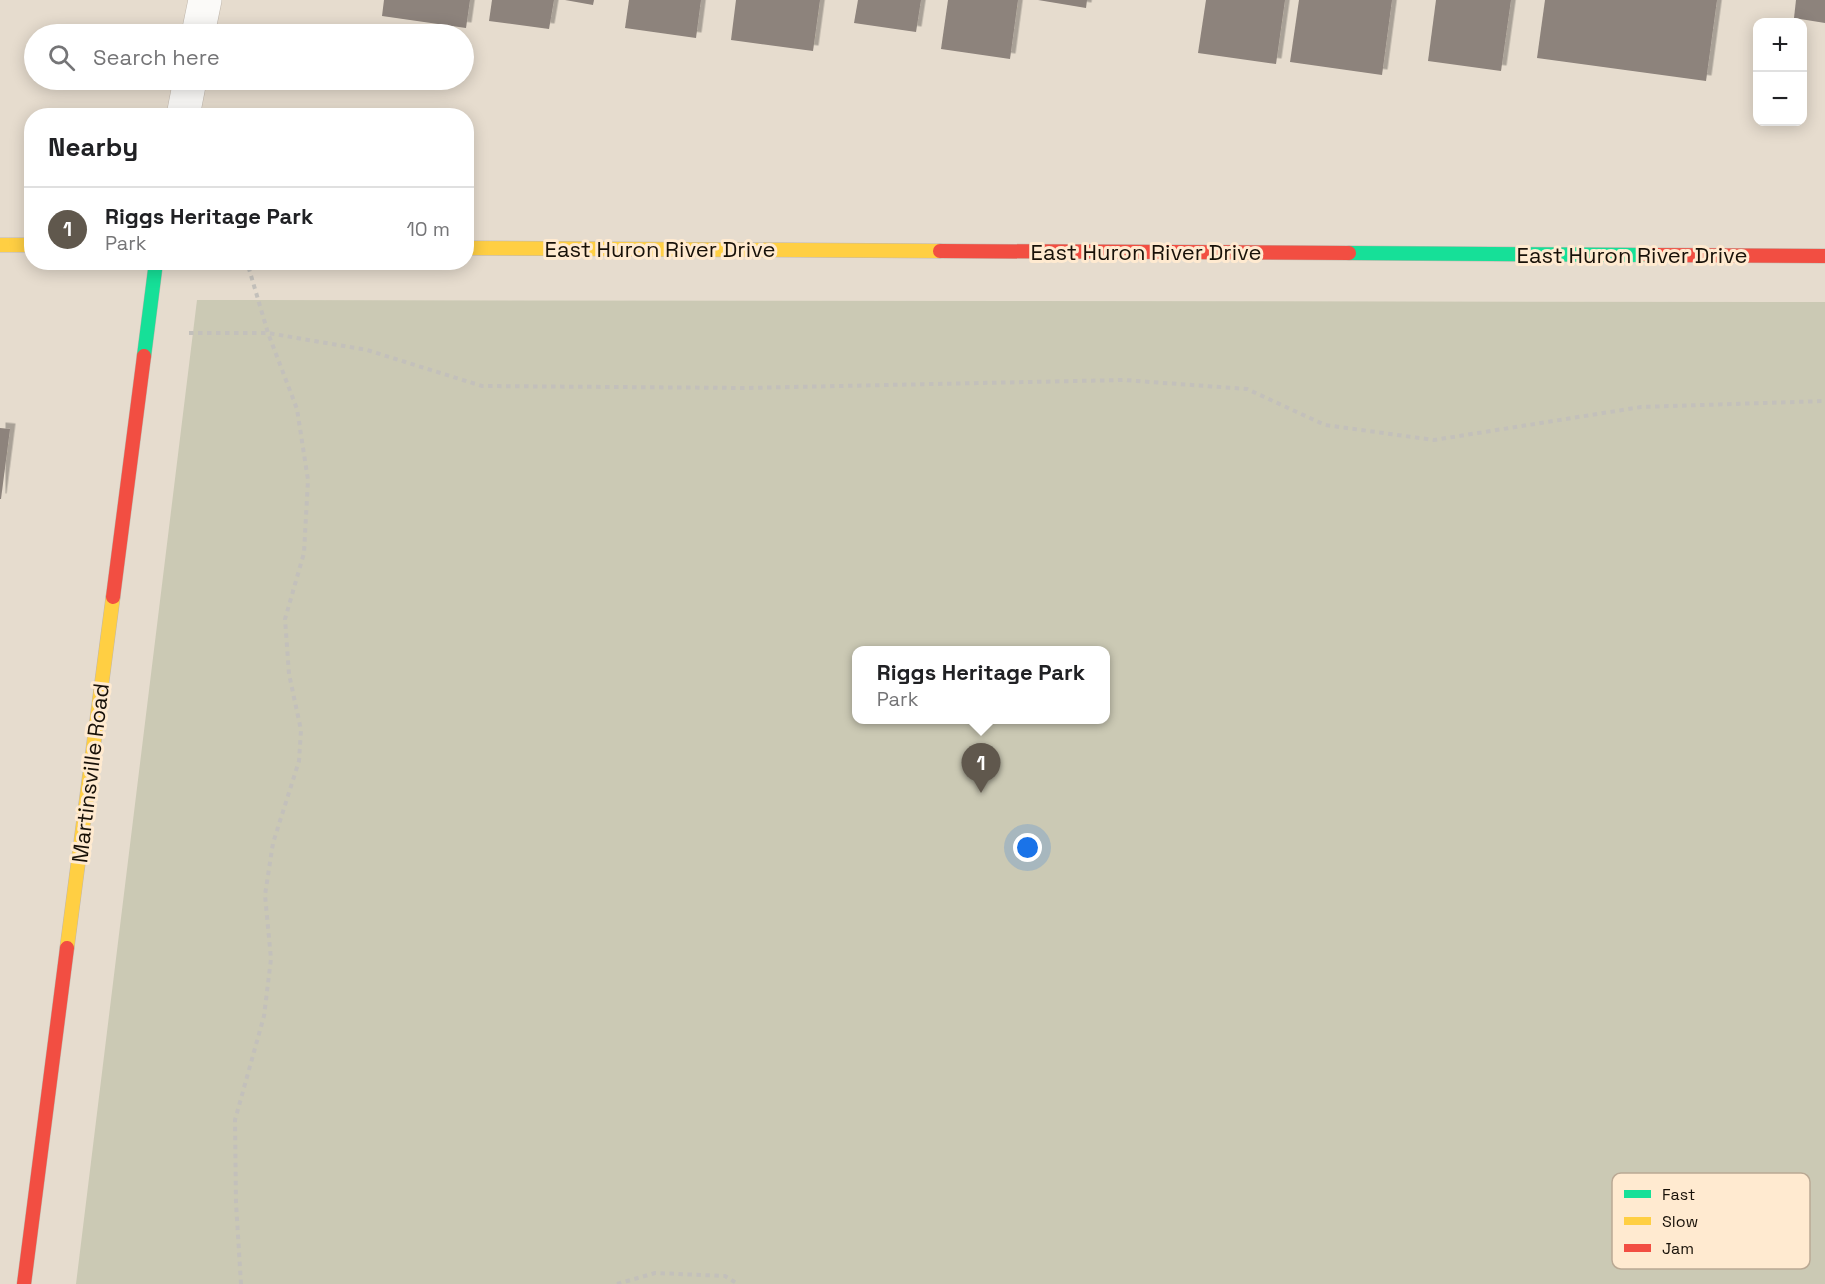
<!DOCTYPE html>
<html lang="en">
<head>
<meta charset="utf-8">
<style>
	body { margin:0; font-family:"Space Grotesk",sans-serif; background:#f6f6f6; color:#202124 }
	.controls { position:absolute; right:18px; top:18px; display:grid; overflow:hidden; border-radius:12px; box-shadow:0 3px 15px #0003 }
	.controls button { width:54px; height:54px; display:grid; place-items:center; padding:0; border:0; border-bottom:2px solid #e0e0e0; background:#fff; color:#202124; font:30px sans-serif }
	.you { position:absolute; left:1028px; top:848px; width:21px; height:21px; margin:-15px; border:4px solid #fff; border-radius:50%; background:#1a73e8; box-shadow:0 0 0 9px #1a73e833 }
	.badge { display:grid; place-items:center; width:39px; height:39px; border-radius:50%; background:#60584d; color:#fff; font-size:20px; font-weight:700 }
	.pin { position:absolute; translate:-50% -50px; filter:drop-shadow(0 2px 3px #0008) }
	.pin::after { content:''; position:absolute; top:32px; width:21px; height:18px; background:inherit; clip-path:polygon(0 0,100% 0,50% 100%) }
	.popup { position:absolute; left:852px; top:646px; width:258px; height:78px; box-sizing:border-box; display:grid; place-content:center; border-radius:12px; background:#fff; filter:drop-shadow(0 2px 4px #0005); font-size:20px; white-space:nowrap; color:#757577 }
	.popup b { font-size:22px; color:#202124 }
	.popup::after { content:''; position:absolute; left:50%; top:100%; margin-left:-12px; border:12px solid transparent; border-top-color:#fff }
	.list { margin:0; padding:0; list-style:none }
	h2 { display:flex; justify-content:space-between; align-items:center; height:78px; margin:0; padding:0 24px; font-size:26px }
	h2 small { font-size:20px; font-weight:400; color:#757577 }
	.list li { display:grid; grid-template-columns:39px 1fr auto; gap:18px; align-items:center; box-sizing:border-box; height:84px; padding:0 24px; border-top:2px solid #e0e0e0 }
	.list b { display:block; font-size:22px; white-space:nowrap }
	.list p { margin:0; font-size:20px; white-space:nowrap; color:#757577 }
	.list em { font-size:20px; font-style:normal; color:#757577 }
	.icon { flex:none; width:33px; height:33px; fill:none; stroke:currentColor; stroke-width:2; stroke-linecap:round; stroke-linejoin:round }
	.map { position:relative; flex:none; width:1825px; height:1284px; overflow:hidden }
	.search { position:absolute; background:#fff; box-shadow:0 3px 15px #0003; left:24px; top:24px; width:450px; height:66px; display:flex; align-items:center; gap:15px; box-sizing:border-box; padding:0 21px; border-radius:33px; color:#757577; font-size:22px }
	.panel { position:absolute; background:#fff; box-shadow:0 3px 15px #0003; left:24px; top:108px; width:450px; height:162px; border-radius:24px }
	.map>svg:first-child { display:block }
	.green { fill:#cbc9b4; fill-rule:evenodd }
	.building { fill:#8d837c; filter:url(#shadow) }
	.lines { fill:none; stroke-linecap:round; stroke-linejoin:round }
	.street-casing { stroke:#c0b7ac; stroke-width:34 }
	.fast-casing { stroke:#c0b7ac; stroke-width:15 }
	.slow-casing { stroke:#c0b7ac; stroke-width:15 }
	.jam-casing { stroke:#c0b7ac; stroke-width:15 }
	.path { stroke:#c3c0bb; stroke-width:4; stroke-dasharray:4.5 4.5; stroke-linecap:butt }
	.street { stroke:#fbfaf8; stroke-width:33 }
	.fast { stroke:#16e098; stroke-width:14 }
	.slow { stroke:#ffcf43; stroke-width:14 }
	.jam { stroke:#f24e42; stroke-width:14 }
	.labels { text-anchor:middle; dominant-baseline:central; stroke-width:6; stroke-linejoin:round; paint-order:stroke }
	.street-label { font-size:22px; fill:#181108; stroke:#ffead0 }
	.key { fill:#ffead0; stroke:#baa994; stroke-width:1.5 }
	.key-label { font-size:16px; fill:#181108 }
</style>
</head>
<body>
<div class="map">
<svg width="1825" height="1284" viewBox="0 0 1825 1284">
	<defs>
		<filter id="shadow"><feDropShadow dx="5.5" dy="-5.5" stdDeviation="0" flood-color="#0004"/></filter>
	</defs>
	<rect width="100%" height="100%" fill="#e6dcce"/>
	<path class="green" d="M197 300 1825 302V1284H76ZM856 650H1106V720H856Z"/>
	<g class="building">
		<path d="M384 0H470L466 28 382 16Z"/>
		<path d="M492 0H554L549 29 489 21Z"/>
		<path d="M565 0H594L593 5Z"/>
		<path d="M629 0H701L696 38 625 28Z"/>
		<path d="M736 0H820L813 51 731 40Z"/>
		<path d="M858 0H921L916 32 854 23Z"/>
		<path d="M948 0H1018L1010 59 941 49Z"/>
		<path d="M1038 0H1087L1086 8Z"/>
		<path d="M1206 0H1285L1276 64 1198 53Z"/>
		<path d="M1299 0H1392L1382 75 1290 62Z"/>
		<path d="M1436 0H1511L1501 71 1428 61Z"/>
		<path d="M1545 0H1717L1706 81 1537 58Z"/>
		<path d="M1796 0H1825V23L1794 18Z"/>
		<path d="M0 428 10 429 1 499H0Z"/>
	</g>
	<g class="lines">
		<g class="street-casing">
			<g id="street">
				<path d="M198 34 205 0"/>
				<path d="M183 116 190 80"/>
			</g>
		</g>
		<g class="fast-casing">
			<g id="fast">
				<path d="M1349 253 1647 255"/>
				<path d="M144 356 156 262"/>
			</g>
		</g>
		<g class="slow-casing">
			<g id="slow">
				<path d="M0 245H32"/>
				<path d="M466 248 940 251"/>
				<path d="M67 948 113 597"/>
			</g>
		</g>
		<g class="jam-casing">
			<g id="jam">
				<path d="M940 251 1349 253"/>
				<path d="M1647 255 1825 256"/>
				<path d="M113 597 144 356"/>
				<path d="M24 1284 67 948"/>
			</g>
		</g>
		<g class="path">
			<path d="M189 333H268L367 350 482 386 745 388 1123 380 1247 389 1325 425 1434 440 1641 407 1825 401"/>
			<path d="M241 1284 236 1203 235 1120 264 1016 271 959 265 895 273 843 299 761 301 730 289 674 285 619 304 553 308 480 297 409 268 333 247 262"/>
			<path d="M617 1284 655 1273 725 1276 738 1284"/>
		</g>
		<use href="#street" class="street"/>
		<use href="#fast" class="fast"/>
		<use href="#slow" class="slow"/>
		<use href="#jam" class="jam"/>
	</g>
	<g class="labels">
		<g class="street-label">
			<text x="660" y="249">East Huron River Drive</text>
			<text x="1146" y="252">East Huron River Drive</text>
			<text x="1632" y="255">East Huron River Drive</text>
			<text transform="translate(90 773) rotate(-83)">Martinsville Road</text>
		</g>
	</g>
	<rect x="1612" y="1173" width="198" height="96" rx="9" class="key"/>
	<rect x="1624" y="1190" width="27" height="8" fill="#16e098"/>
	<rect x="1624" y="1217" width="27" height="8" fill="#ffcf43"/>
	<rect x="1624" y="1244" width="27" height="8" fill="#f24e42"/>
	<g class="key-label">
		<text x="1662" y="1200">Fast</text>
		<text x="1662" y="1227">Slow</text>
		<text x="1662" y="1254">Jam</text>
	</g>
</svg>
<div class="controls">
<button>+</button>
<button>−</button>
</div>
<div class="you"></div>
<div class="pin badge" style="left:981px;top:793px">1</div>
<div class="popup"><b>Riggs Heritage Park</b>Park</div>
<div class="search"><svg class="icon" aria-label="search" viewBox="0 0 24 24"><circle cx="10" cy="10" r="6"/><path d="M15 15l6 6"/></svg>Search here</div>
<section class="panel">
<h2>Nearby<small></small></h2>
<ul class="list">
<li><span class="badge">1</span><div><b>Riggs Heritage Park</b><p>Park</p></div><em>10 m</em></li>
</ul>
</section>
</div>
</body>
</html>
